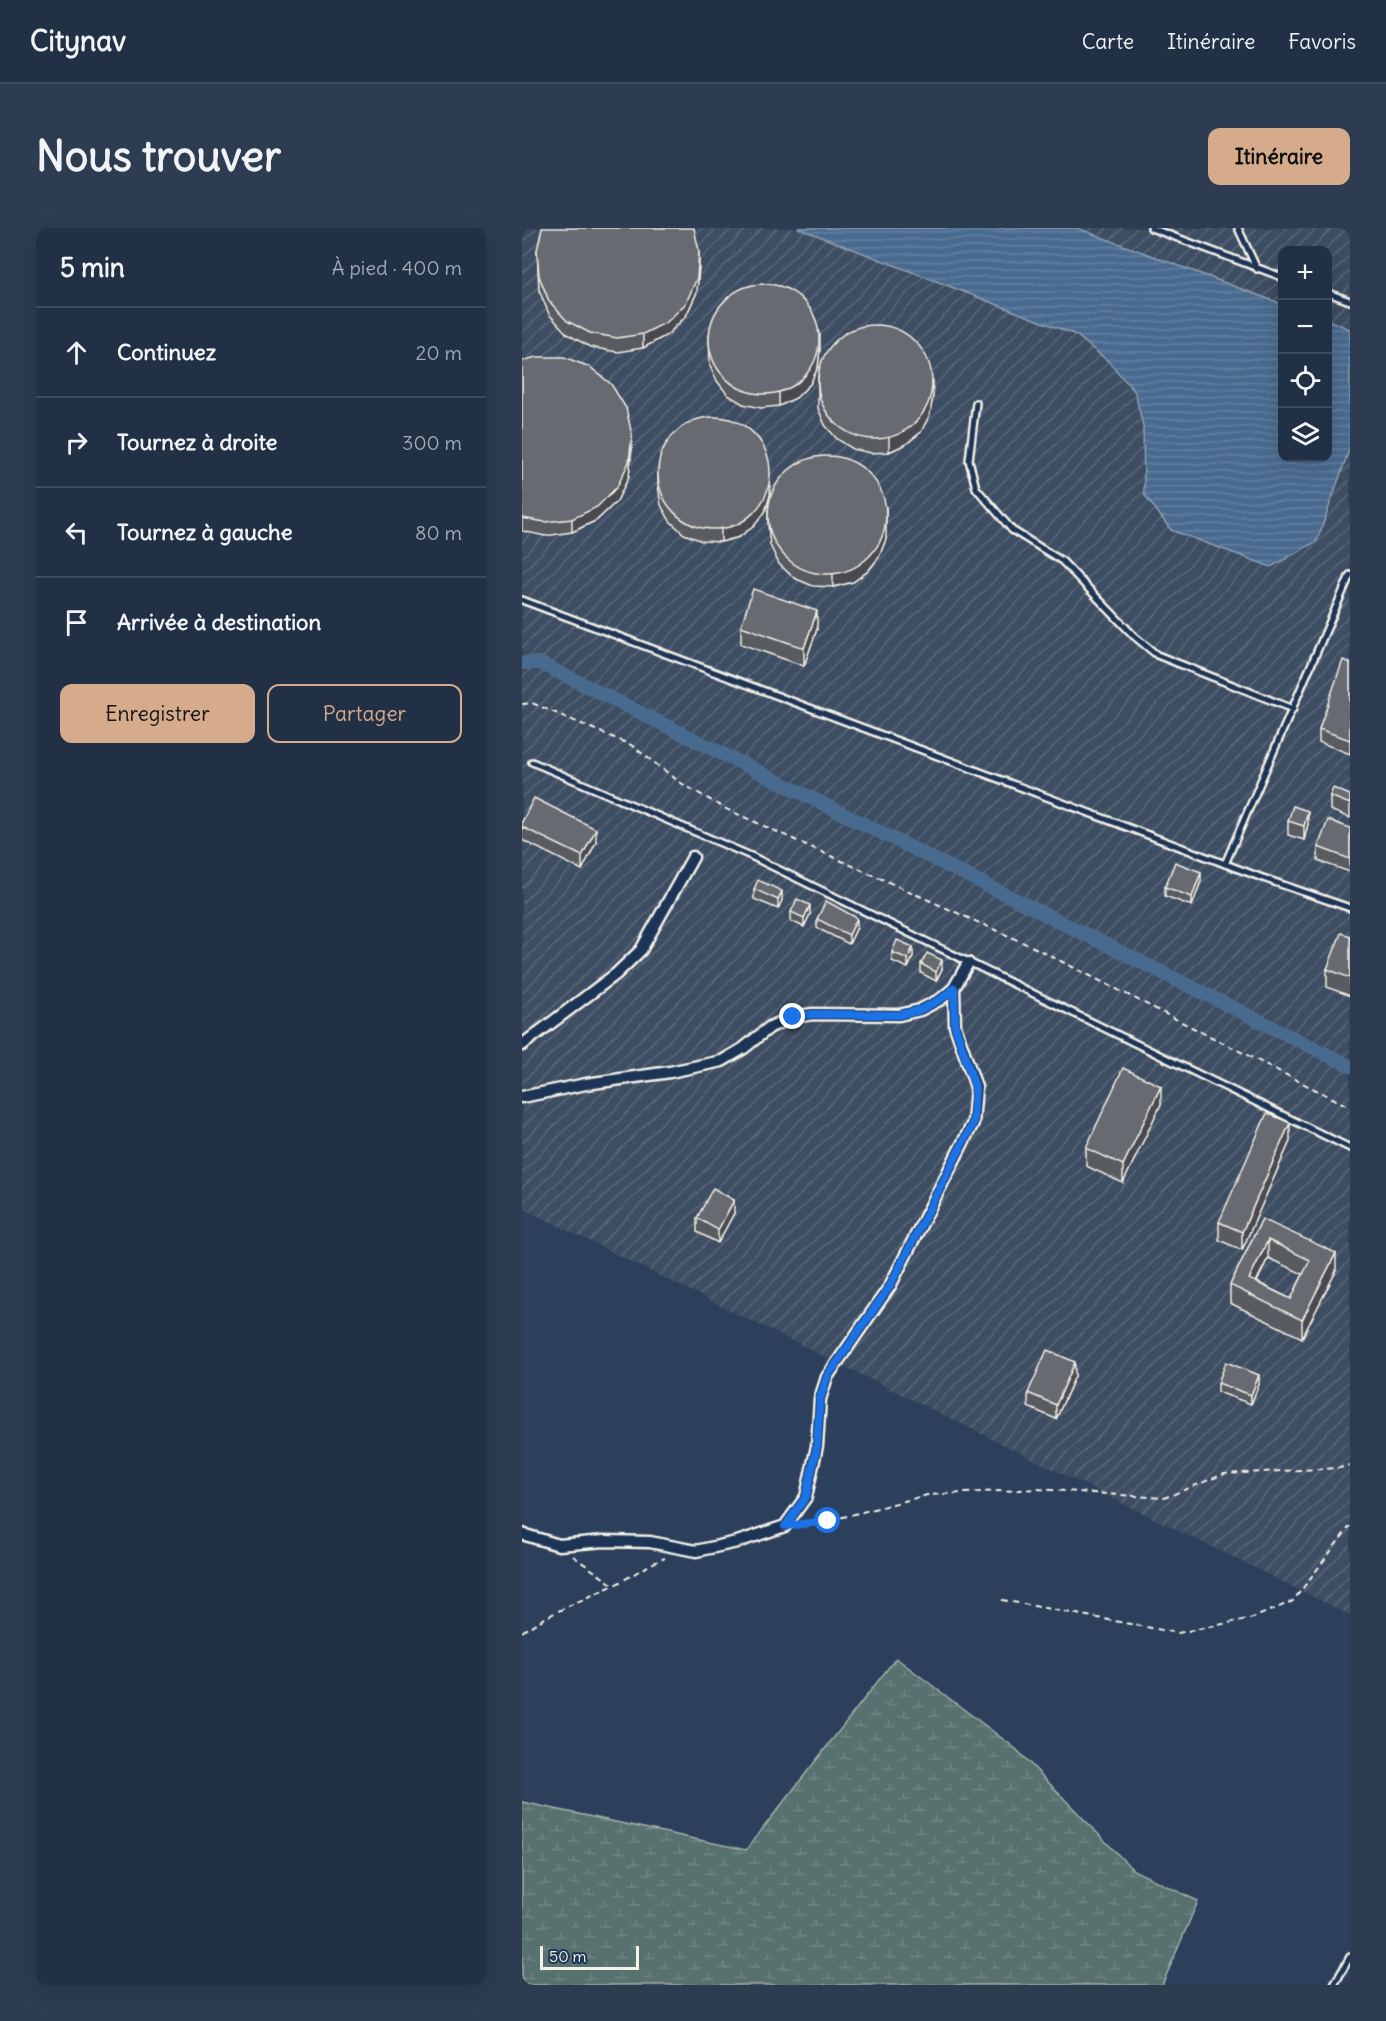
<!DOCTYPE html>
<html lang="fr">
<head>
<meta charset="utf-8">
<style>
	body { margin:0; font-family:Delius,sans-serif; background:#2d3c50; color:#f1f3f6 }
	.controls { position:absolute; right:18px; top:18px; display:grid; overflow:hidden; border-radius:12px; box-shadow:0 6px 24px #0002 }
	.controls button { width:54px; height:54px; display:grid; place-items:center; padding:0; border:0; border-bottom:2px solid #3e4b5e; background:#213045; color:#f1f3f6; font:30px sans-serif }
	.scale { position:absolute; left:18px; bottom:15px; width:99px; box-sizing:border-box; padding-left:6px; border:3px solid #f4f1e8; border-top:0; font-size:16px; line-height:21px; white-space:nowrap; color:#f4f1e8; -webkit-text-stroke:4px #1d3557; paint-order:stroke }
	.stop { position:absolute; width:18px; height:18px; margin:-14px; border:4px solid #1a73e8; border-radius:50%; background:#fff }
	.stop.end { background:#1a73e8; border-color:#fff; box-shadow:0 2px 6px #0008 }
	.list { margin:0; padding:0; list-style:none }
	h2 { display:flex; justify-content:space-between; align-items:center; height:78px; margin:0; padding:0 24px; font-size:26px }
	h2 small { font-size:20px; font-weight:400; color:#a2a9b3 }
	.list li { display:grid; grid-template-columns:39px 1fr auto; gap:18px; align-items:center; box-sizing:border-box; height:90px; padding:0 24px; border-top:2px solid #3e4b5e }
	.list b { display:block; font-size:22px; white-space:nowrap }
	.list em { font-size:20px; font-style:normal; color:#a2a9b3 }
	.actions { display:flex; gap:12px; padding:18px 24px }
	.actions a { flex:1; padding:14px 0; border:2px solid #d6ab8b; border-radius:12px; text-align:center; font-size:21px; color:#d6ab8b }
	.actions .main { background:#d6ab8b; color:#111 }
	.icon { flex:none; width:33px; height:33px; fill:none; stroke:currentColor; stroke-width:2; stroke-linecap:round; stroke-linejoin:round }
	.map { position:relative; flex:none; width:828px; height:1757px; overflow:hidden; border-radius:12px }
	header { display:flex; align-items:center; gap:36px; box-sizing:border-box; height:84px; padding:0 30px; background:#213045; border-bottom:2px solid #3e4b5e }
	header strong { font-size:28px }
	nav { display:flex; gap:33px; margin-inline-start:auto; font-size:21px }
	.intro { display:flex; align-items:center; justify-content:space-between; box-sizing:border-box; height:144px; padding:0 36px }
	h1 { margin:0; font-size:42px }
	.button { padding:15px 27px; border-radius:12px; background:#d6ab8b; color:#111; font-size:21px; font-weight:700 }
	main { display:flex; gap:36px; padding:0 36px }
	aside { flex:1; background:#213045; border-radius:12px; box-shadow:0 6px 24px #0002 }
	.map>svg:first-child { display:block }
	.industrial { fill:url(#industrial-furrows); fill-rule:evenodd }
	.wetland { fill:url(#wetland-marsh); stroke:#a6b1ab; stroke-width:1.5 }
	.water { fill:url(#water-rules); stroke:#8da0b3; stroke-width:1.5 }
	.lines { fill:none; stroke-linecap:round; stroke-linejoin:round }
	.canal { stroke:#496a8f; stroke-width:14 }
	.service-casing { stroke:#f4f1e8; stroke-width:10 }
	.minor-casing { stroke:#f4f1e8; stroke-width:15 }
	.path { stroke:#f4f1e8; stroke-width:2; stroke-dasharray:6 4.5; stroke-linecap:butt }
	.service { stroke:#1d3557; stroke-width:5 }
	.minor { stroke:#1d3557; stroke-width:10 }
	.wall { fill:#595b61; stroke:#f4f1e8; stroke-width:1.5; fill-rule:evenodd }
	.shaded-wall { fill:#484a4f; stroke:#f4f1e8; stroke-width:1.5 }
	.building { fill:#676a71; stroke:#f4f1e8; stroke-width:1.5; fill-rule:evenodd }
	.route { stroke:#1a73e8; stroke-width:8 }
</style>
</head>
<body>
<header>
<strong>Citynav</strong>
<nav><a>Carte</a><a>Itinéraire</a><a>Favoris</a></nav>
</header>
<div class="intro"><h1>Nous trouver</h1><a class="button">Itinéraire</a></div>
<main>
<aside>
<h2>5 min<small>À pied · 400 m</small></h2>
<ul class="list">
<li><svg class="icon" aria-label="ahead" viewBox="0 0 24 24"><path d="M12 20V5M6 11l6-6 6 6"/></svg><div><b>Continuez</b></div><em>20 m</em></li>
<li><svg class="icon" aria-label="right" viewBox="0 0 24 24"><path d="M7 20v-9h11M14 6l5 5-5 5"/></svg><div><b>Tournez à droite</b></div><em>300 m</em></li>
<li><svg class="icon" aria-label="left" viewBox="0 0 24 24"><path d="M17 20v-9H6M10 6l-5 5 5 5"/></svg><div><b>Tournez à gauche</b></div><em>80 m</em></li>
<li><svg class="icon" aria-label="arrive" viewBox="0 0 24 24"><path d="M6 21V4h12l-3 4 3 4H6"/></svg><div><b>Arrivée à destination</b></div></li>
</ul>
<div class="actions"><a class="main">Enregistrer</a><a>Partager</a></div>
</aside>
<div class="map">
<svg width="828" height="1757" viewBox="0 0 828 1757">
	<defs>
		<pattern id="industrial-furrows" width="10" height="10" patternUnits="userSpaceOnUse" patternTransform="scale(1.5)"><rect width="10" height="10" fill="#3e4d62"/><path d="M-1 1l2-2M0 10L10 0M9 11l2-2" fill="none" stroke="#5a6778"/></pattern>
		<pattern id="wetland-marsh" width="20" height="14" patternUnits="userSpaceOnUse" patternTransform="scale(1.5)"><rect width="20" height="14" fill="#57716e"/><path d="M1 5h8M5 5V1M11 12h8M15 12V8" fill="none" stroke="#708683"/></pattern>
		<pattern id="water-rules" width="6" height="5" patternUnits="userSpaceOnUse" patternTransform="scale(1.5)"><rect width="6" height="5" fill="#496a8f"/><path d="M0 2.5h6" fill="none" stroke="#64809f"/></pattern>
	</defs>
	<rect width="100%" height="100%" fill="#2c405c"/>
	<filter id="ink" filterUnits="userSpaceOnUse"><feTurbulence type="fractalNoise" baseFrequency=".0167" numOctaves="2"/><feDisplacementMap in="SourceGraphic" scale="12" xChannelSelector="R" yChannelSelector="G"/><feConvolveMatrix kernelMatrix="1 2 1 2 8 2 1 2 1" color-interpolation-filters="sRGB"/></filter>
	<g filter="url(#ink)">
		<path class="industrial" d="M0 0H828V1387L0 980ZM760 22H806V230H760Z"/>
		<path class="wetland" d="M374 1430 494 1521 611 1642 676 1673 640 1757H0V1574L224 1622Z"/>
		<path class="water" d="M276 0H555L760 76V230H806V92L828 101V219L795 313 749 339 649 302 622 266 621 198 613 164 588 135 554 107Z"/>
		<g class="lines">
			<path class="canal" d="M0 435H18L828 838"/>
			<g class="service-casing">
				<g id="service">
					<path d="M629 0 760 49"/>
					<path d="M716 0 735 41"/>
					<path d="M806 65 828 73"/>
					<path d="M454 175 447 232 454 260 490 302 540 333 612 408 635 427 771 481"/>
					<path d="M0 372 738 649 828 680"/>
					<path d="M10 534 229 628 828 920"/>
					<path d="M703 636 828 347"/>
					<path d="M812 1757 828 1729"/>
				</g>
			</g>
			<g class="minor-casing">
				<g id="minor">
					<path d="M0 817 94 746 119 722 171 629"/>
					<path d="M0 869 64 856 148 844 200 833 222 820 248 799 271 789 291 786 377 787 398 782 419 771 432 760"/>
					<path d="M0 1306 37 1317 82 1313 128 1314 174 1323 215 1314 263 1298 284 1269 295 1218 298 1171 305 1149 368 1058 451 895 454 859 433 798 432 760 446 735"/>
				</g>
			</g>
			<g class="path">
				<path d="M0 476 10 475 109 517 159 555 202 580 511 719 828 879"/>
				<path d="M278 1297 306 1293 405 1267 516 1261 642 1270 702 1246 817 1240 828 1237"/>
				<path d="M51 1328 90 1356"/>
				<path d="M480 1372 656 1405 731 1390 771 1373 828 1298"/>
				<path d="M0 1404C28 1385 60 1372 90 1358 109 1349 124 1337 143 1330"/>
			</g>
			<use href="#service" class="service"/>
			<use href="#minor" class="minor"/>
		</g>
		<g class="wall">
			<path d="M15 22 177 37 175 64 164 88 145 107 121 120 95 124 68 119 45 106 27 86 17 62Z"/>
			<path d="M187 106 298 120 296 139 288 156 274 170 257 178 239 180 221 176 206 167 195 153 188 137Z"/>
			<path d="M0 133 110 220 107 248 95 273 75 292 50 304 23 308 0 303Z"/>
			<path d="M296 148 411 167 408 186 399 204 384 216 367 224 349 225 331 221 315 211 303 197 296 180Z"/>
			<path d="M136 244 248 267 243 284 232 298 217 309 199 314 180 313 162 306 148 293 139 277 136 258Z"/>
			<path d="M246 283 364 311 357 329 346 343 331 354 311 359 291 358 272 350 257 336 248 317 246 297Z"/>
			<path d="M219 398 295 401 282 438 219 416Z"/>
			<path d="M828 435V526L797 514V501Z"/>
			<path d="M828 567V590L808 582V568Z"/>
			<path d="M766 593 786 596 782 612 766 607Z"/>
			<path d="M0 594 74 614 60 642 0 612Z"/>
			<path d="M828 600V644L796 633V619Z"/>
			<path d="M679 653 670 678 643 668V659Z"/>
			<path d="M232 661 260 672 256 681 232 671Z"/>
			<path d="M269 684 288 686 282 699 269 693Z"/>
			<path d="M295 691 335 699 327 716 295 700Z"/>
			<path d="M828 708V768L805 759V741Z"/>
			<path d="M370 724 391 728 386 740 370 733Z"/>
			<path d="M399 736 420 741 414 753 399 745Z"/>
			<path d="M639 876 601 955 564 938V920Z"/>
			<path d="M768 913 720 1022 697 1012V994Z"/>
			<path d="M212 985 196 1015 175 1004V990Z"/>
			<path d="M740 991 814 1043 780 1110 708 1075V1057ZM746 1030 781 1046 769 1071 735 1054Z"/>
			<path d="M553 1148 534 1191 506 1179V1165Z"/>
			<path d="M696 1155 737 1156 729 1176 696 1164Z"/>
		</g>
		<g class="shaded-wall">
			<path d="M177 23V37L175 64 164 88 145 107 121 120V106Z"/>
			<path d="M298 107V120L296 139 288 156 274 170 257 178V164Z"/>
			<path d="M411 153V167L408 186 399 204 384 216 367 224V210Z"/>
			<path d="M110 207V220L107 248 95 273 75 292 50 304V291Z"/>
			<path d="M248 254V267L243 284 232 298 217 309 199 314V301Z"/>
			<path d="M364 279V311L357 329 346 343 331 354 311 359V346Z"/>
			<path d="M295 383V401L282 438V420Z"/>
			<path d="M786 583V596L782 612V598Z"/>
			<path d="M74 601V614L60 642V628Z"/>
			<path d="M679 644V653L670 678V669Z"/>
			<path d="M260 663V672L256 681V672Z"/>
			<path d="M288 677V686L282 699V690Z"/>
			<path d="M335 690V699L327 716V707Z"/>
			<path d="M391 719V728L386 740V731Z"/>
			<path d="M420 732V741L414 753V744Z"/>
			<path d="M639 858V876L601 955V937Z"/>
			<path d="M768 895V913L720 1022V1004Z"/>
			<path d="M212 972V985L196 1015V1002Z"/>
			<path d="M746 1012V1030L727 1068V1051Z"/>
			<path d="M814 1025V1043L780 1110V1092Z"/>
			<path d="M553 1134V1148L534 1191V1177Z"/>
			<path d="M737 1147V1156L729 1176V1167Z"/>
		</g>
		<g class="building">
			<path d="M20 0H172L177 23 175 50 164 75 145 94 121 106 95 110 68 105 45 93 27 73 17 48 15 22Z"/>
			<circle cx="242" cy="111" r="55"/>
			<circle cx="353" cy="154" r="57"/>
			<path d="M14 129H42L68 139 89 156 104 180 110 207 107 234 95 259 75 279 50 291 23 294 0 290V133Z"/>
			<circle cx="192" cy="245" r="56"/>
			<circle cx="305" cy="287" r="59"/>
			<path d="M231 361 295 383 282 420 219 398Z"/>
			<path d="M821 432 828 435V512L797 501Z"/>
			<path d="M811 560 828 567V576L808 568Z"/>
			<path d="M12 570 74 601 60 628 0 599V594Z"/>
			<path d="M771 578 786 583 782 598 766 593Z"/>
			<path d="M806 592 828 600V631L796 619Z"/>
			<path d="M653 634 679 644 670 669 643 659Z"/>
			<path d="M236 652 260 663 256 672 232 661Z"/>
			<path d="M275 671 288 677 282 690 269 684Z"/>
			<path d="M304 673 335 690 327 707 295 691Z"/>
			<path d="M819 705 828 708V750L805 741Z"/>
			<path d="M375 712 391 719 386 731 370 724Z"/>
			<path d="M405 725 420 732 414 744 399 736Z"/>
			<path d="M601 840 639 858 601 937 564 920Z"/>
			<path d="M745 885 768 895 720 1004 697 994Z"/>
			<path d="M191 960 212 972 196 1002 175 990Z"/>
			<path d="M740 991 814 1025 780 1092 708 1057ZM746 1012 788 1032 769 1071 727 1051Z"/>
			<path d="M525 1122 553 1134 534 1177 506 1165Z"/>
			<path d="M704 1134 737 1147 729 1167 696 1155Z"/>
		</g>
	</g>
	<g class="lines" filter="url(#ink)">
		<path class="route" d="M271 789 291 786 377 787 398 782 419 771 432 760 433 798 453 859 451 895 368 1058 305 1149 298 1171 295 1218 284 1269 263 1298 306 1293"/>
	</g>
</svg>
<div class="controls">
<button>+</button>
<button>−</button>
<button><svg class="icon" aria-label="locate" viewBox="0 0 24 24"><circle cx="12" cy="12" r="6"/><path d="M12 2v4M12 18v4M2 12h4M18 12h4"/></svg></button>
<button><svg class="icon" aria-label="layers" viewBox="0 0 24 24"><path d="M12 4l9 5-9 5-9-5zM3 14l9 5 9-5"/></svg></button>
</div>
<div class="scale">50 m</div>
<div class="stop" style="left:306px;top:1293px"></div>
<div class="stop end" style="left:271px;top:789px"></div>
</div>
</main>
</body>
</html>
